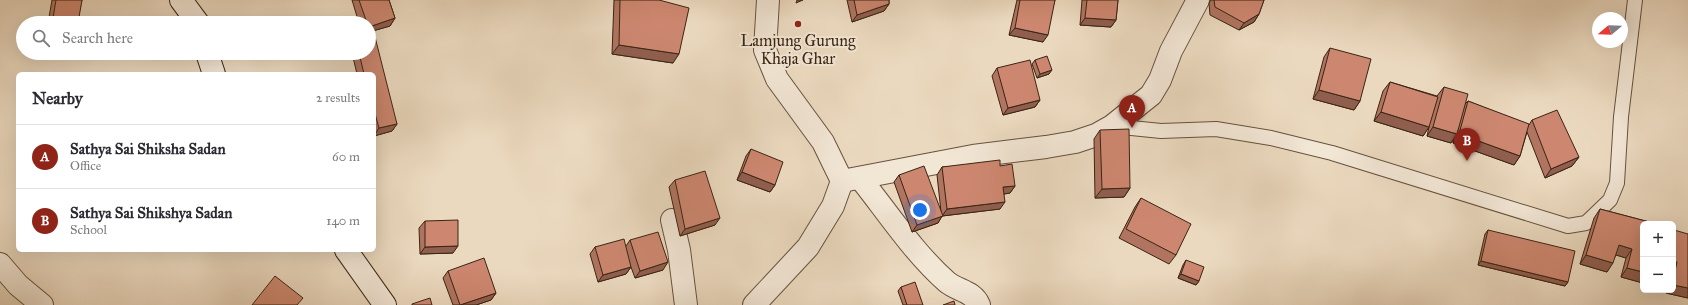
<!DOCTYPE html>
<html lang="en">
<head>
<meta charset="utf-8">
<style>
	body { margin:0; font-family:"IM FELL Great Primer",serif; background:#f7f7f7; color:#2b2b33 }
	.controls { position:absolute; right:12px; bottom:12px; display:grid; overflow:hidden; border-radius:6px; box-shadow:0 4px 16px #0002 }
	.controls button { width:36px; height:36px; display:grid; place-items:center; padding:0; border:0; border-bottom:1px solid #e1e1e2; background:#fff; color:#2b2b33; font:20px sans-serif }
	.compass { position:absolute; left:1592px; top:12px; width:36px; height:36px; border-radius:50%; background:#fff; box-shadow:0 4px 16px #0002; rotate:251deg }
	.you { position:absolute; left:920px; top:210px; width:14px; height:14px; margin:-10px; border:3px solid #fff; border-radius:50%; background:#1a73e8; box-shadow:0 0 0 6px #1a73e833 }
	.badge { display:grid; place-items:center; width:26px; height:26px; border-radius:50%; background:#8f2418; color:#fff; font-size:13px; font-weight:700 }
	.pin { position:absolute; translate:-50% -33px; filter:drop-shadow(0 1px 2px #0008) }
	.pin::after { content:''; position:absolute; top:21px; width:14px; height:12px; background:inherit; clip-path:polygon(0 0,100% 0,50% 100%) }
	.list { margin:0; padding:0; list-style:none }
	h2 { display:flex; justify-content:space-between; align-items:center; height:52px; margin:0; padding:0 16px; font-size:17px }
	h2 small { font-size:13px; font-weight:400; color:#7c7c81 }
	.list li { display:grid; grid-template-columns:26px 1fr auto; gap:12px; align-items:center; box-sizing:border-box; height:64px; padding:0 16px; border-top:1px solid #e1e1e2 }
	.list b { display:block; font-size:15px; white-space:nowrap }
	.list p { margin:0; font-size:13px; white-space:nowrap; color:#7c7c81 }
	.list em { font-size:13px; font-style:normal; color:#7c7c81 }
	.icon { flex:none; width:22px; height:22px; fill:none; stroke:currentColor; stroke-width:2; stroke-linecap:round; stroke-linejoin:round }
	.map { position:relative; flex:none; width:1688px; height:305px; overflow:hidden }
	.search { position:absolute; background:#fff; box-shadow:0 4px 16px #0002; left:16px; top:16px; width:360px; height:44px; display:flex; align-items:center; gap:10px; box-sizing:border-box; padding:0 14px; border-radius:22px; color:#7c7c81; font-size:15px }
	.panel { position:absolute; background:#fff; box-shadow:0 4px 16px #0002; left:16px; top:72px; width:360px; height:180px; border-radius:6px }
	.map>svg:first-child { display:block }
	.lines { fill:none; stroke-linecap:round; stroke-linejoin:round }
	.lane-casing { stroke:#66523e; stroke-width:16 }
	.street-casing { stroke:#66523e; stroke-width:24 }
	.secondary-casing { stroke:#392513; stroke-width:24 }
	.lane { stroke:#f2e6d5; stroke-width:14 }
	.street { stroke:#f2e6d5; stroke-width:22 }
	.secondary { stroke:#f2e6d5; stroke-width:22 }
	.wall { fill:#b07460; stroke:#392513 }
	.shaded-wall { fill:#905e4e; stroke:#392513 }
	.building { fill:#cd8770; stroke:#392513 }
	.poi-dot { fill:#8f2418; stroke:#f2e6d5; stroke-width:1.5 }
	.labels { text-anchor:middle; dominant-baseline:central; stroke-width:4; stroke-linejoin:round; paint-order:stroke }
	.poi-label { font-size:16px; fill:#392513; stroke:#f2e6d5 }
</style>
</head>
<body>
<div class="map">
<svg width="1688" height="305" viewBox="0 0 1688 305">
	<rect width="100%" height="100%" fill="#ebd9bf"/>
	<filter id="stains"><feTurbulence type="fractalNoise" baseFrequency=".005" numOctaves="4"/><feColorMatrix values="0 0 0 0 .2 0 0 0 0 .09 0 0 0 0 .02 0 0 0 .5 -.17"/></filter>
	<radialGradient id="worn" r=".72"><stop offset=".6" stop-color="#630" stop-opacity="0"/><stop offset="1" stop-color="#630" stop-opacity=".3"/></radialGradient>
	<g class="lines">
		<g class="lane-casing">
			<path id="lane" d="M1112 126 1161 131 1216 129 1271 138 1332 153 1568 226 1586 223 1610 200 1617 183 1621 117 1635 0"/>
		</g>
		<g class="street-casing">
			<g id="street">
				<path d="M860 178C888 213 914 253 947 282 958 291 973 291 979 305"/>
				<path d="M842 181 973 156 1046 147 1075 142 1096 135 1112 126 1151 95 1160 80 1171 51 1198 0"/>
				<path d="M672 220 679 250 686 305"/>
				<path d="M0 264 18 285 42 305"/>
				<path d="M754 305 808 247 833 206 842 181 823 142 777 79 765 50 768 0"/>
			</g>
		</g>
		<g class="secondary-casing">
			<g id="secondary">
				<path d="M181 0 198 23"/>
				<path d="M207 53 214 74"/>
				<path d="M346 250 385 305"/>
			</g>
		</g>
		<use href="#lane" class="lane"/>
		<use href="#street" class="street"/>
		<use href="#secondary" class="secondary"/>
	</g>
	<g class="wall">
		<path d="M52 0H82L77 23H48Z"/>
		<path d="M352 0H389L395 18 390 26 369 32V23H359Z"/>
		<path d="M614 0H659L673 63 612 54Z"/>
		<path d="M847 0H889V4L884 11 852 22Z"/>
		<path d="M1017 0H1055L1043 42 1009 35Z"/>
		<path d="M1082 0H1118L1116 20 1111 27 1080 25Z"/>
		<path d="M1211 0H1264L1259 14 1254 22 1239 30 1210 15 1209 3Z"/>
		<path d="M1330 48 1360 101 1354 110 1313 99 1324 57Z"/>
		<path d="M352 53H369L397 124 392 131 374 136V74H357Z"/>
		<path d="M1035 60 1049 74 1037 78 1032 64Z"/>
		<path d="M997 68 1040 100 1035 107 1003 115 992 76Z"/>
		<path d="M1390 82 1437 96 1444 87 1465 104 1468 101 1529 125 1532 120 1579 157 1572 166 1545 178 1527 132 1520 156 1514 165 1453 143V140L1451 143 1427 136 1429 127 1423 136 1374 121 1383 91Z"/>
		<path d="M1100 130 1130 188 1124 197 1095 198 1094 139Z"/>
		<path d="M751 149 775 185 770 192 737 180 746 156Z"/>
		<path d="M1000 166 1015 186 1010 193 1004 194 1000 209 942 216 938 223 912 232 894 182 899 175 941 212 937 175 942 167Z"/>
		<path d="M675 180 715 225 680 236 669 187Z"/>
		<path d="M1141 198 1176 255 1169 264 1119 238 1135 207Z"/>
		<path d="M1600 209 1657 224 1643 283 1621 277 1626 258 1616 255 1607 272 1580 264 1594 218Z"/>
		<path d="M425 221 453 253 420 254 419 228Z"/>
		<path d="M1673 228 1674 230 1688 298 1666 293 1667 290H1673Z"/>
		<path d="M1488 230 1568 282 1565 286 1478 265 1485 234Z"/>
		<path d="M630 240 663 270 635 278 631 267 626 274 598 282 590 254 595 247 626 246Z"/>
		<path d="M1186 260 1199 281 1196 285 1178 278 1183 265Z"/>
		<path d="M448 271 496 293 491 300 476 305H453L443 278Z"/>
		<path d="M901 287 923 305H903L898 291Z"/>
	</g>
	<g class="shaded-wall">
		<path d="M797 0H803L796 3Z"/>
		<path d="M889 4 884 11 852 22 857 15Z"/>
		<path d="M1259 14 1254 22 1239 30 1244 23Z"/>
		<path d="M53 18 78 23H49Z"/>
		<path d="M395 18 390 26 369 32V27Z"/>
		<path d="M1085 18 1116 20 1111 27 1080 25Z"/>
		<path d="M1015 28 1048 35 1043 42 1009 35Z"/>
		<path d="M619 45 679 54 673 63 612 54Z"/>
		<path d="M1052 70 1049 74 1037 78 1040 74Z"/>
		<path d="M1319 90 1360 101 1354 110 1313 99Z"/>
		<path d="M1040 100 1035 107 1003 115 1008 108Z"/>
		<path d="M1381 112 1429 127 1423 136 1374 121Z"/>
		<path d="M397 124 392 131 374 136 379 128Z"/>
		<path d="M1433 127 1457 134 1451 143 1427 136Z"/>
		<path d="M1459 134 1520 156 1514 165 1453 143Z"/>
		<path d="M1579 157 1572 166 1545 178 1551 169Z"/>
		<path d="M742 172 775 185 770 192 737 180Z"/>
		<path d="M1015 186 1010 193 998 195 1003 187Z"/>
		<path d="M1130 188 1124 197 1095 198 1102 189Z"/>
		<path d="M1005 202 1000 209 942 216 938 223 912 232 917 225 942 216 947 209Z"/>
		<path d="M720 218 715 225 680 236 685 229Z"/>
		<path d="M1619 245 1632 249 1626 258 1613 254Z"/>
		<path d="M458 246 453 253 420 254 425 247Z"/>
		<path d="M1586 255 1613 263 1607 272 1580 264Z"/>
		<path d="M1481 261 1568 282 1565 286 1478 265Z"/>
		<path d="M1673 261 1677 262 1673 267Z"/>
		<path d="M668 262 663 270 635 278 640 271Z"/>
		<path d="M631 267 626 274 598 282 603 275Z"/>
		<path d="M1627 268 1643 272V283L1621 277Z"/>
		<path d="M1181 274 1199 281 1196 285 1178 278Z"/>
		<path d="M1673 285 1688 288V298L1666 293 1668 290H1673Z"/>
		<path d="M496 293 491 300 476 305H460Z"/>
	</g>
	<g class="building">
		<path d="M56 0H82L78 23 53 18Z"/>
		<path d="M359 0H389L395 18 369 27V23H367Z"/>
		<path d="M620 0H659L689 8 679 54 619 45Z"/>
		<path d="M854 0H889V4L857 15Z"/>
		<path d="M1020 0H1055L1048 35 1015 28Z"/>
		<path d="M1087 0H1118L1116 20 1085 18Z"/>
		<path d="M1214 0H1264L1259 14 1244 23 1215 7Z"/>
		<path d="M374 33 397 124 379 128 374 110V74H364L359 53H369V35Z"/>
		<path d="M1330 48 1371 59 1360 101 1319 90Z"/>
		<path d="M1047 56 1052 70 1040 74 1035 60Z"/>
		<path d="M1030 60 1040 100 1008 108 997 68Z"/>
		<path d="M1390 82 1438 97 1429 127 1381 112Z"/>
		<path d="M1444 87 1468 94 1457 134 1433 127Z"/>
		<path d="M1468 101 1529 124 1520 156 1459 134Z"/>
		<path d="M1557 110 1579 157 1551 169 1532 120Z"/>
		<path d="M1129 129 1130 188 1102 189 1100 130Z"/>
		<path d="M751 149 783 162 775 185 742 172Z"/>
		<path d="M1000 160V166L1012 164 1015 186 1003 187 1005 202 947 209 942 167Z"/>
		<path d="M924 166 943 216 917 225 899 175Z"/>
		<path d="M705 171 720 218 685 229 675 180Z"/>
		<path d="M1141 198 1191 224 1176 255 1126 229Z"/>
		<path d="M1600 209 1657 224H1643V272L1627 268 1632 249 1619 245 1613 263 1586 255Z"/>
		<path d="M458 220V246L425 247V221Z"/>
		<path d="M1673 228H1674V230L1688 234V288L1673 285V281L1677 262 1673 261Z"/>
		<path d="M1488 230 1575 251 1568 282 1481 261Z"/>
		<path d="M658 232 668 262 640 271 630 240Z"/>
		<path d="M624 239 631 267 603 275 595 247Z"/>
		<path d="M484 258 496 293 460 305 448 271Z"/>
		<path d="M1186 260 1204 267 1199 281 1181 274Z"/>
		<path d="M275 276 303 298 297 305H252Z"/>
		<path d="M915 282 923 305H907L901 287Z"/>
		<path d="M430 298 432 305H412V304Z"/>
		<path d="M954 301 955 305H943Z"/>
	</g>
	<circle class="poi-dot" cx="798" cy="24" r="4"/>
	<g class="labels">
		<g class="poi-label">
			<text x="798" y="40">Lamjung Gurung<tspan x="798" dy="18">Khaja Ghar</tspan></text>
		</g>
	</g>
	<rect width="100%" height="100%" filter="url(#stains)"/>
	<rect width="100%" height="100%" fill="url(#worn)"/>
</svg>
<div class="controls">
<button>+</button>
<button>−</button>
</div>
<svg class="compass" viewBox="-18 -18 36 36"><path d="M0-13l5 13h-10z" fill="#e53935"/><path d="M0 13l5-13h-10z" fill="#7c7c81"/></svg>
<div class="you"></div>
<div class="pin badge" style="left:1132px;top:128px">A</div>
<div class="pin badge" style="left:1467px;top:161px">B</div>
<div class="search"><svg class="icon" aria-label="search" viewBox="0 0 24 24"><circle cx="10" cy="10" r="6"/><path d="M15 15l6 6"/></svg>Search here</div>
<section class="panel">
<h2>Nearby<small>2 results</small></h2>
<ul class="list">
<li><span class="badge">A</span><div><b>Sathya Sai Shiksha Sadan</b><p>Office</p></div><em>60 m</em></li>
<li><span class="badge">B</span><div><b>Sathya Sai Shikshya Sadan</b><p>School</p></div><em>140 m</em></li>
</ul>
</section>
</div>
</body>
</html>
